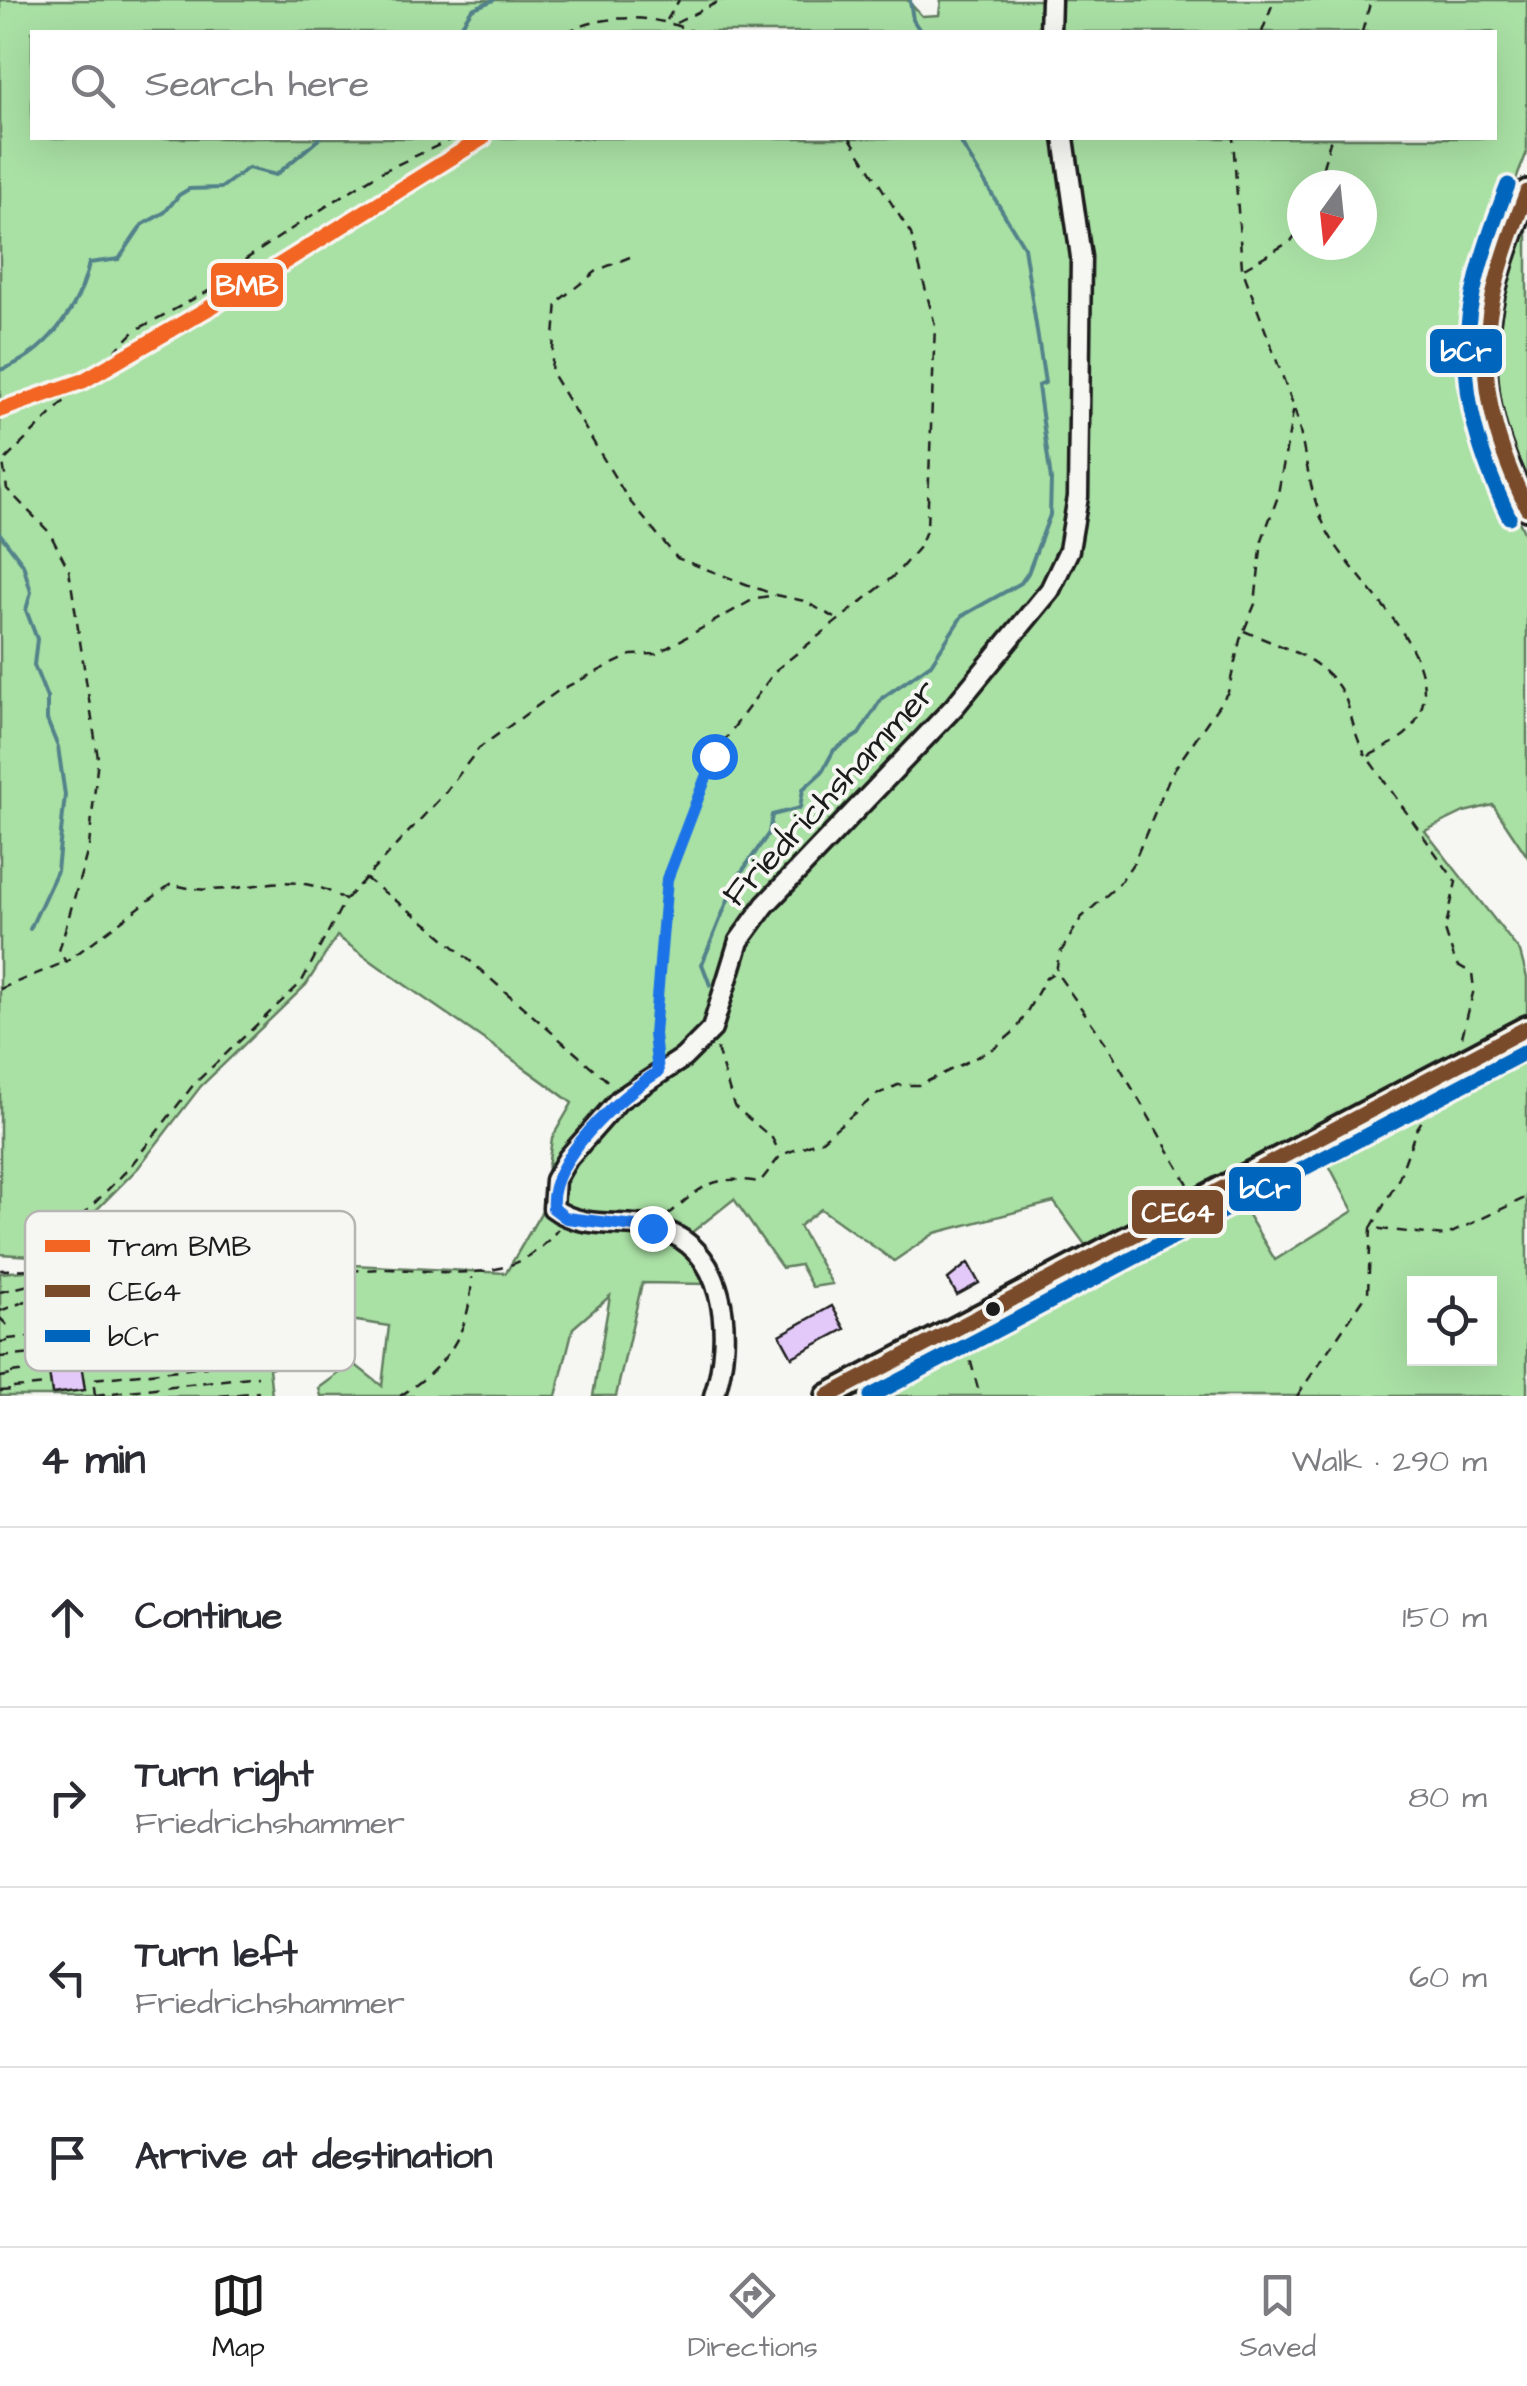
<!DOCTYPE html>
<html lang="en">
<head>
<meta charset="utf-8">
<style>
	body { margin:0; font-family:"Architects Daughter",sans-serif; background:#f7f7f7; color:#2b2b33 }
	.controls { position:absolute; right:30px; bottom:30px; display:grid; overflow:hidden; border-radius:0px; box-shadow:0 10px 40px #0002 }
	.controls button { width:90px; height:90px; display:grid; place-items:center; padding:0; border:0; border-bottom:2px solid #e1e1e2; background:#fff; color:#2b2b33; font:50px sans-serif }
	.compass { position:absolute; left:1287px; top:170px; width:90px; height:90px; border-radius:50%; background:#fff; box-shadow:0 10px 40px #0002; rotate:195deg }
	.stop { position:absolute; width:30px; height:30px; margin:-22px; border:8px solid #1a73e8; border-radius:50%; background:#fff }
	.stop.end { background:#1a73e8; border-color:#fff; box-shadow:0 2px 10px #0008 }
	.list { margin:0; padding:0; list-style:none }
	h2 { display:flex; justify-content:space-between; align-items:center; height:130px; margin:0; padding:0 40px; font-size:42px }
	h2 small { font-size:32px; font-weight:400; color:#7c7c81 }
	.list li { display:grid; grid-template-columns:65px 1fr auto; gap:30px; align-items:center; box-sizing:border-box; height:180px; padding:0 40px; border-top:2px solid #e1e1e2 }
	.list b { display:block; font-size:38px; white-space:nowrap }
	.list p { margin:0; font-size:32px; white-space:nowrap; color:#7c7c81 }
	.list em { font-size:32px; font-style:normal; color:#7c7c81 }
	.icon { flex:none; width:55px; height:55px; fill:none; stroke:currentColor; stroke-width:2; stroke-linecap:round; stroke-linejoin:round }
	.map { position:relative; flex:none; width:1527px; height:1396px; overflow:hidden }
	.search { position:absolute; background:#fff; box-shadow:0 10px 40px #0002; left:30px; right:30px; top:30px; height:110px; display:flex; align-items:center; gap:25px; box-sizing:border-box; padding:0 35px; border-radius:0px; color:#7c7c81; font-size:38px }
	.sheet { height:850px; background:#fff }
	nav { display:flex; justify-content:space-around; align-items:center; box-sizing:border-box; height:140px; border-top:2px solid #e1e1e2; background:#fff; font-size:28px; color:#7c7c81 }
	nav a { display:grid; justify-items:center; gap:5px }
	nav .on { color:#1c1c1c }
	.map>svg:first-child { display:block }
	.green { fill:#a9e0a4; stroke:#627e60; stroke-width:2.5; fill-rule:evenodd }
	.lines { fill:none; stroke-linecap:round; stroke-linejoin:round }
	.stream { stroke:#53838a; stroke-width:4 }
	.building { fill:#e3c9f9; stroke:#1c1c1c; stroke-width:2.5 }
	.minor-casing { stroke:#1c1c1c; stroke-width:25 }
	.major-casing { stroke:#1c1c1c; stroke-width:30 }
	.path { stroke:#1c1c1c; stroke-width:2.5; stroke-dasharray:10 8; stroke-linecap:butt }
	.minor { stroke:#f6f6f2; stroke-width:18 }
	.major { stroke:#fddf80; stroke-width:22 }
	.bus-1-casing { stroke:#f6f6f2; stroke-width:22 }
	.bus-2-casing { stroke:#f6f6f2; stroke-width:22 }
	.bus-1 { stroke:#7a4b2a; stroke-width:15 }
	.bus-2 { stroke:#0065bd; stroke-width:15 }
	.tram-1-casing { stroke:#f6f6f2; stroke-width:22 }
	.tram-1 { stroke:#f26522; stroke-width:15 }
	.route { stroke:#1a73e8; stroke-width:12 }
	.bus-dot { fill:#1c1c1c; stroke:#f6f6f2; stroke-width:4 }
	.labels { text-anchor:middle; dominant-baseline:central; stroke-width:8; stroke-linejoin:round; paint-order:stroke }
	.street-label { font-size:35px; fill:#1c1c1c; stroke:#f6f6f2 }
	.key { fill:#f6f6f2; stroke:#b5b5b2; stroke-width:2.5 }
	.key-label { font-size:28px; fill:#1c1c1c }
	.line-badge { stroke:#f6f6f2; stroke-width:4 }
	.badge-label { font-size:28px; text-anchor:middle; font-weight:bold; fill:#fff }
</style>
</head>
<body>
<div class="map">
<svg width="1527" height="1396" viewBox="0 0 1527 1396">
	<rect width="100%" height="100%" fill="#f6f6f2"/>
	<filter id="ink" filterUnits="userSpaceOnUse"><feTurbulence type="fractalNoise" baseFrequency=".01" numOctaves="2"/><feDisplacementMap in="SourceGraphic" scale="20" xChannelSelector="R" yChannelSelector="G"/><feConvolveMatrix kernelMatrix="1 2 1 2 8 2 1 2 1" color-interpolation-filters="sRGB"/></filter>
	<g filter="url(#ink)">
		<g class="green">
			<path d="M0 0H907L922 16 939 15 941 0H1527V152L1483 263 1470 318 1468 363 1484 443 1527 539V856L1493 805 1464 812 1425 831 1520 952 1527 978V1013L1355 1110 1086 1246 1054 1202 935 1233 894 1261 821 1209 799 1226 832 1284 812 1287 800 1265 782 1268 734 1199 691 1233 709 1284 642 1283 616 1396H593L610 1296 573 1328 556 1396H321L319 1388 353 1363 382 1386 389 1326 344 1319 321 1280 334 1264 506 1273 542 1211 552 1138 572 1103C495 1044 414 994 337 936L306 985 201 1086 138 1168 50 1257 0 1254ZM32 32H1494V138H32ZM1302 185H1362V245H1302Z"/>
			<path d="M1527 214V491C1482 383 1485 321 1527 214Z"/>
			<path d="M1527 1041V1396H855L1233 1190 1275 1260 1353 1211 1320 1148ZM1414 1284H1490V1358H1414Z"/>
			<path d="M268 1251 296 1362 269 1368 272 1396H0V1273Z"/>
		</g>
		<g class="lines">
			<g class="stream">
				<path d="M910 0 913 20 921 32"/>
				<path d="M457 32 472 9 494 0"/>
				<path d="M0 370C45 355 80 308 89 263L119 259 142 225 165 212 179 195 189 189 221 188 248 168 276 175 320 138"/>
				<path d="M0 534 23 564 31 592 26 610 37 639 34 665 47 698V720L58 747 65 795 57 871 30 929"/>
				<path d="M710 985 702 964 736 880 769 833 772 815 800 808 803 789 822 772 834 750 859 734 882 698 931 664 962 616 1021 583 1028 573 1050 515 1051 480 1038 386 1045 383 1024 247 958 138"/>
			</g>
		</g>
		<g class="building">
			<path d="M968 1263 979 1283 957 1295 948 1279Z"/>
			<path d="M832 1306 845 1329 792 1357 780 1335Z"/>
			<path d="M80 1357 85 1390 52 1394 49 1372 70 1369 69 1359Z"/>
		</g>
		<g class="lines">
			<g class="minor-casing">
				<g id="minor">
					<path d="M1050 32 1051 0"/>
					<path d="M714 1396C734 1336 728 1242 651 1227 618 1221 580 1229 553 1208L555 1180 568 1158 619 1100 683 1058 712 1029 739 941 765 905 954 707 1050 590 1069 550 1078 497 1081 257 1064 138"/>
				</g>
			</g>
			<g class="major-casing">
				<g id="major">
					<path d="M1527 192C1478 310 1462 390 1527 508"/>
					<path d="M828 1396 1527 1028"/>
				</g>
			</g>
			<g class="path">
				<path d="M667 20 679 0"/>
				<path d="M676 23 722 0"/>
				<path d="M566 32C609 13 652 14 694 32"/>
				<path d="M1262 32 1274 0"/>
				<path d="M1362 32 1371 0"/>
				<path d="M1318 185 1331 138"/>
				<path d="M630 257 598 270 557 302 551 372 628 499 677 558 775 595"/>
				<path d="M1244 268 1291 241 1302 226"/>
				<path d="M101 365 136 330 214 288 234 267 311 216 377 174 454 138"/>
				<path d="M0 404 94 369"/>
				<path d="M1295 410C1305 448 1309 494 1326 529 1354 585 1459 662 1412 727 1403 740 1380 749 1367 757L1456 882 1445 930 1456 964 1472 973 1474 989 1461 1041"/>
				<path d="M1244 631C1283 648 1331 659 1347 703 1353 722 1356 739 1366 756"/>
				<path d="M365 878 429 925 612 1085"/>
				<path d="M346 899 445 793 479 748 558 691 631 655 656 654 756 598 776 595 804 601 837 619"/>
				<path d="M0 989 65 962"/>
				<path d="M717 1049 734 1106 772 1138 780 1153"/>
				<path d="M656 1056 667 879 713 756 776 670 895 575 920 546 927 528 935 325 911 234 850 138"/>
				<path d="M1188 1184 1107 1045 1056 972 1059 955 1081 918 1119 884 1134 862 1171 774 1228 692 1240 640 1255 604 1262 540 1277 499 1294 407 1242 268 1233 138"/>
				<path d="M667 1216C704 1185 710 1175 760 1182L781 1155 822 1140 876 1095 898 1085H920L995 1048 1017 1029 1046 978 1055 972"/>
				<path d="M1371 1228 1399 1178 1416 1130 1437 1098"/>
				<path d="M31 1268 129 1168 194 1084 301 983 345 900C280 859 241 905 171 884L66 962 59 951 89 846 98 758 69 570 49 532 7 489 3 462 99 367"/>
				<path d="M0 1270 161 1265C187 1259 213 1239 241 1240 271 1242 292 1265 319 1270 342 1273 366 1269 388 1269 451 1271 514 1287 558 1229"/>
				<path d="M0 1292 37 1283 153 1279H161L164 1287"/>
				<path d="M0 1311 26 1301 164 1287 165 1306"/>
				<path d="M0 1318 8 1326"/>
				<path d="M8 1339 208 1320"/>
				<path d="M158 1341 205 1336"/>
				<path d="M0 1342 8 1341"/>
				<path d="M966 1344 980 1396"/>
				<path d="M0 1357 158 1343"/>
				<path d="M85 1365 208 1351"/>
				<path d="M11 1373 58 1367"/>
				<path d="M0 1377 11 1375"/>
				<path d="M13 1388 47 1385"/>
				<path d="M0 1391 13 1390"/>
				<path d="M95 1395 258 1376"/>
				<path d="M95 1395 93 1379 207 1367"/>
				<path d="M219 1396 259 1392"/>
				<path d="M400 1396C447 1366 470 1333 472 1277"/>
				<path d="M1297 1396 1368 1292 1371 1228 1445 1236 1527 1197"/>
			</g>
			<use href="#minor" class="minor"/>
			<use href="#major" class="major"/>
			<g class="bus-1-casing">
				<g id="bus-1">
					<path d="M1527 192C1478 317 1467 384 1527 508"/>
					<path d="M828 1396 1527 1028"/>
				</g>
			</g>
			<g class="bus-2-casing">
				<g id="bus-2">
					<path d="M1508 185C1457 315 1447 388 1509 517"/>
					<path d="M871 1396 1527 1051"/>
				</g>
			</g>
			<use href="#bus-1" class="bus-1"/>
			<use href="#bus-2" class="bus-2"/>
			<g class="tram-1-casing">
				<path id="tram-1" d="M0 410 83 381 233 294 483 138"/>
			</g>
			<use href="#tram-1" class="tram-1"/>
		</g>
	</g>
	<g class="lines" filter="url(#ink)">
		<path class="route" d="M652 1228 566 1218 553 1208C548 1160 620 1096 658 1072L654 1034 667 879 714 756"/>
	</g>
	<circle class="bus-dot" cx="993" cy="1309" r="9"/>
	<g class="labels">
		<g class="street-label">
			<text transform="translate(830 793) rotate(-47)">Friedrichshammer</text>
		</g>
	</g>
	<rect x="25" y="1211" width="330" height="160" rx="15" class="key"/>
	<rect x="45" y="1240" width="45" height="12" fill="#f26522"/>
	<rect x="45" y="1285" width="45" height="12" fill="#7a4b2a"/>
	<rect x="45" y="1330" width="45" height="12" fill="#0065bd"/>
	<g class="key-label">
		<text x="108" y="1256">Tram BMB</text>
		<text x="108" y="1301">CE64</text>
		<text x="108" y="1346">bCr</text>
	</g>
	<g class="line-badge">
		<rect x="209" y="261" width="76" height="48" rx="10" fill="#f26522"/>
		<rect x="1428" y="327" width="76" height="48" rx="10" fill="#0065bd"/>
		<rect x="1227" y="1165" width="76" height="48" rx="10" fill="#0065bd"/>
		<rect x="1130" y="1188" width="95" height="48" rx="10" fill="#7a4b2a"/>
	</g>
	<g class="badge-label">
		<text x="247" y="295">BMB</text>
		<text x="1466" y="361">bCr</text>
		<text x="1265" y="1198">bCr</text>
		<text x="1178" y="1222">CE64</text>
	</g>
</svg>
<div class="controls">
<button><svg class="icon" aria-label="locate" viewBox="0 0 24 24"><circle cx="12" cy="12" r="6"/><path d="M12 2v4M12 18v4M2 12h4M18 12h4"/></svg></button>
</div>
<svg class="compass" viewBox="-18 -18 36 36"><path d="M0-13l5 13h-10z" fill="#e53935"/><path d="M0 13l5-13h-10z" fill="#7c7c81"/></svg>
<div class="stop" style="left:714px;top:756px"></div>
<div class="stop end" style="left:652px;top:1228px"></div>
<div class="search"><svg class="icon" aria-label="search" viewBox="0 0 24 24"><circle cx="10" cy="10" r="6"/><path d="M15 15l6 6"/></svg>Search here</div>
</div>
<section class="sheet">
<h2>4 min<small>Walk · 290 m</small></h2>
<ul class="list">
<li><svg class="icon" aria-label="ahead" viewBox="0 0 24 24"><path d="M12 20V5M6 11l6-6 6 6"/></svg><div><b>Continue</b></div><em>150 m</em></li>
<li><svg class="icon" aria-label="right" viewBox="0 0 24 24"><path d="M7 20v-9h11M14 6l5 5-5 5"/></svg><div><b>Turn right</b><p>Friedrichshammer</p></div><em>80 m</em></li>
<li><svg class="icon" aria-label="left" viewBox="0 0 24 24"><path d="M17 20v-9H6M10 6l-5 5 5 5"/></svg><div><b>Turn left</b><p>Friedrichshammer</p></div><em>60 m</em></li>
<li><svg class="icon" aria-label="arrive" viewBox="0 0 24 24"><path d="M6 21V4h12l-3 4 3 4H6"/></svg><div><b>Arrive at destination</b></div></li>
</ul>
</section>
<nav>
<a class="on"><svg class="icon" aria-label="map" viewBox="0 0 24 24"><path d="M3 6l6-2 6 2 6-2v14l-6 2-6-2-6 2zM9 4v14M15 6v14"/></svg>Map</a>
<a><svg class="icon" aria-label="directions" viewBox="0 0 24 24"><path d="M12 3l9 9-9 9-9-9zM9 14v-3h6M13 9l2 2-2 2"/></svg>Directions</a>
<a><svg class="icon" aria-label="saved" viewBox="0 0 24 24"><path d="M7 4h10v16l-5-4-5 4z"/></svg>Saved</a>
</nav>
</body>
</html>
